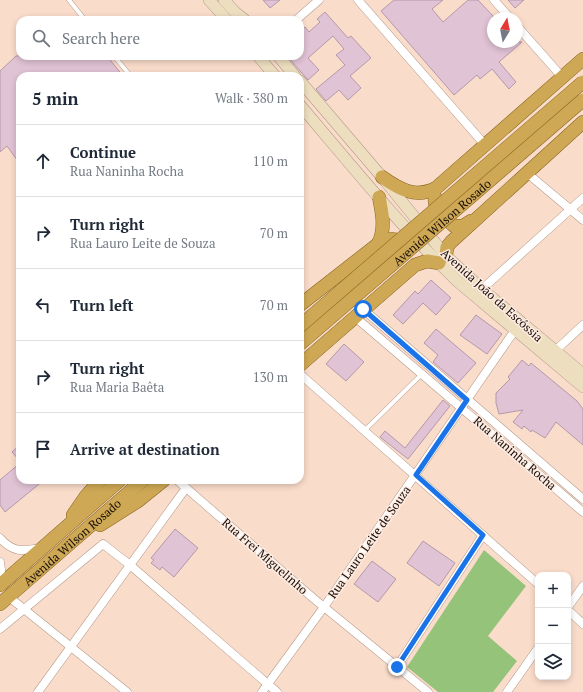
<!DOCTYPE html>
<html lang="en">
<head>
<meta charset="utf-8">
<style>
	body { margin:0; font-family:"PT Serif",serif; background:#f6f6f7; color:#1f2937 }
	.controls { position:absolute; right:12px; bottom:12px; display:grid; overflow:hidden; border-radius:8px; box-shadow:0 2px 6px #0003 }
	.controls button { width:36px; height:36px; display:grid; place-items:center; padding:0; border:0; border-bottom:1px solid #e0e1e3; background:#fff; color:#1f2937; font:20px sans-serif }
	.compass { position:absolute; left:487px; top:12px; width:36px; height:36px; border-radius:50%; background:#fff; box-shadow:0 2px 6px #0003; rotate:10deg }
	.stop { position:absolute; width:12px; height:12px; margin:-9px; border:3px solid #1a73e8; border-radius:50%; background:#fff }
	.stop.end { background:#1a73e8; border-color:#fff; box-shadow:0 1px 4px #0008 }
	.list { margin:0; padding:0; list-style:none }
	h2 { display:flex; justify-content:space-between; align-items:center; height:52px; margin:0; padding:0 16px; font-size:17px }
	h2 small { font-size:13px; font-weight:400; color:#747a83 }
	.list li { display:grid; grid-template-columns:26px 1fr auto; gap:12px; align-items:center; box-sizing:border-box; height:72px; padding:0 16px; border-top:1px solid #e0e1e3 }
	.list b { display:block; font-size:15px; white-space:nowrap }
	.list p { margin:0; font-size:13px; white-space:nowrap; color:#747a83 }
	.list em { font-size:13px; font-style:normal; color:#747a83 }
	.icon { flex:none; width:22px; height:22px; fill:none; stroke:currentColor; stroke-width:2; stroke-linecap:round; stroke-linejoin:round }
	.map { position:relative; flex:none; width:583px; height:692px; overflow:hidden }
	.search { position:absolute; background:#fff; box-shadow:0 2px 6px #0003; left:16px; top:16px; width:288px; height:44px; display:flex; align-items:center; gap:10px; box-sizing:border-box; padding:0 14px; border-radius:12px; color:#747a83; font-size:15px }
	.panel { position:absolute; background:#fff; box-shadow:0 2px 6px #0003; left:16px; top:72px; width:288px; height:412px; border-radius:12px }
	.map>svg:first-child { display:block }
	.green { fill:#96c37a }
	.building { fill:#e0c3d5; stroke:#b499aa }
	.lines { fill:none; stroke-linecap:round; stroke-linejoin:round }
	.service-casing { stroke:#b59a8a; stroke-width:5 }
	.minor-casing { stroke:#b59a8a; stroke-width:9 }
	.secondary-casing { stroke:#b59a8a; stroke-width:12 }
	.trunk-casing { stroke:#85631d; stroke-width:14 }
	.service { stroke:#fff; stroke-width:4 }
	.minor { stroke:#fff; stroke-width:8 }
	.secondary { stroke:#ecdebf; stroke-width:11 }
	.trunk { stroke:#cea854; stroke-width:13 }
	.trunk-bridge-casing { stroke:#85631d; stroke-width:14; stroke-linecap:butt }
	.trunk-bridge { stroke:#cea854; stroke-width:13 }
	.route { stroke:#1a73e8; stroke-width:5 }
	.labels { text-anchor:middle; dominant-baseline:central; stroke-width:3; stroke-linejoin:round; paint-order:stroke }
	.street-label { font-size:12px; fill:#160d07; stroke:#feece2 }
</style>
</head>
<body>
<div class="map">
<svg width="583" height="692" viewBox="0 0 583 692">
	<rect width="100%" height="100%" fill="#fadccb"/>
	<path class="green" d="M484 550 526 586 488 636 517 661 493 692H438L407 667Z"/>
	<g class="building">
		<path d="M263 0H280L270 8Z"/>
		<path d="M394 0H443L432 9 443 22 468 0H478L493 16V42H522L499 62 516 82 509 89 492 69 480 79 477 75 454 95 381 11Z"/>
		<path d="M508 0H524L515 8Z"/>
		<path d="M325 12 348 38 351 36 371 58 350 76 361 88 348 100 339 90 326 101 316 89 345 65 336 55 344 49 333 36 308 58 319 70 308 80 287 56H300V32L305 27 309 32 320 22 317 19Z"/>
		<path d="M16 56H107L123 76H20V164L7 146 0 152V71Z"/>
		<path d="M431 280 451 298 436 315 423 303 403 324 393 315 415 291 418 294Z"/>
		<path d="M476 315 502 334 487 354 460 335Z"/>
		<path d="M436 329 476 363 458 383 433 362 438 355 424 343Z"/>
		<path d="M344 344 364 362 346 381 326 364Z"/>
		<path d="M522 360 529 366 531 363 577 401 583 409V445L556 422 545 438 532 430 531 432 524 426 522 429 513 422 523 410 499 414 496 403V393L510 379 508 377Z"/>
		<path d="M443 400 450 406 408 459 380 437 385 431 405 448Z"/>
		<path d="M20 445V461L12 452Z"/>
		<path d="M20 463V480H44L5 512 0 505V480Z"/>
		<path d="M175 529 198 548 174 577 162 567 160 570 151 563 154 560 151 558Z"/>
		<path d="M423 541 455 563 439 586 407 563Z"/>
		<path d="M372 561 396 579 378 602 354 584Z"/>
	</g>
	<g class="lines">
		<g class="service-casing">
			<g id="service">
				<path d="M69 0 85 20"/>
				<path d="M114 56 129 74"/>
				<path d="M365 430 422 374"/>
			</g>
		</g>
		<g class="minor-casing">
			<g id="minor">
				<path d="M358 0 486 146"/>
				<path d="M494 0 510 18"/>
				<path d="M296 20 319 0"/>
				<path d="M517 26 563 78"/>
				<path d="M527 173 583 220"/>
				<path d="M482 289 583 198"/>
				<path d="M363 309 583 499"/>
				<path d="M355 317 583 512"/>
				<path d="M555 351 583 325"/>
				<path d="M300 374 538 584"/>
				<path d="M177 480 313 598 428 692"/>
				<path d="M0 538C13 553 23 551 41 548"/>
				<path d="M0 562 1 570 0 582"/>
				<path d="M9 597 127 692"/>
				<path d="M568 607 583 586"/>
				<path d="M568 610 583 624"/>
				<path d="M0 629 103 544 130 565 277 692"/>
				<path d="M397 667 483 535"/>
				<path d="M38 692 186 488"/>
				<path d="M262 692 324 607 515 330"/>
				<path d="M507 692 538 648"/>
			</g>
		</g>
		<g class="secondary-casing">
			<g id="secondary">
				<path d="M209 0 227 20"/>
				<path d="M224 0 235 12 245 20"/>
				<path d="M258 56 275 76"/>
				<path d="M278 56 295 76"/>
				<path d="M300 81 382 177 446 256 482 289 583 374"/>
				<path d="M300 105C351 165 401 227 457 281L583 387"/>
			</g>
		</g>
		<g class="trunk-casing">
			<g id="trunk">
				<path d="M382 177C399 189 416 199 436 188L583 59"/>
				<path d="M435 197C433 210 446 218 454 226H463L471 221"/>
				<path d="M378 244C386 229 382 212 379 197"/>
				<path d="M446 256 447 247 451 242 583 122"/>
				<path d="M300 305 378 244C389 238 396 237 406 245"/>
				<path d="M300 365 415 265 427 261 439 263"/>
				<path d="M73 515 86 496 100 480"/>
				<path d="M100 525 138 501 164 480"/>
				<path d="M0 585 120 480"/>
				<path id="s1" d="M0 604 143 480"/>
			</g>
		</g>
		<use href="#service" class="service"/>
		<use href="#minor" class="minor"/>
		<use href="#secondary" class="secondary"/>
		<use href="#trunk" class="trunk"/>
		<g class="trunk-bridge-casing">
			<g id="trunk-bridge">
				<path d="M300 326 583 82"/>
				<path id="s2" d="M300 344 583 100"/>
			</g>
		</g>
		<use href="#trunk-bridge" class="trunk-bridge"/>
	</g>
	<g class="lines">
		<path class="route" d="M363 309 467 400 416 475 483 535 397 667"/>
	</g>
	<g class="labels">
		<g class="street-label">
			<text stroke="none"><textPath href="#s2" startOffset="187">Avenida Wilson Rosado</textPath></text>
			<text transform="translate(492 295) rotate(42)">Avenida João da Escóssia</text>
			<text transform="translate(515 453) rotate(41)">Rua Naninha Rocha</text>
			<text stroke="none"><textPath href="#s1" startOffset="95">Avenida Wilson Rosado</textPath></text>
			<text transform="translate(369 542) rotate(-55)">Rua Lauro Leite de Souza</text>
			<text transform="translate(265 556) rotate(41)">Rua Frei Miguelinho</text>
		</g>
	</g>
</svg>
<div class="controls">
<button>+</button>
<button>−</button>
<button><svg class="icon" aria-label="layers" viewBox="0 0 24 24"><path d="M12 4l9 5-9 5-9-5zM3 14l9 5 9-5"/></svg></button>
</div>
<svg class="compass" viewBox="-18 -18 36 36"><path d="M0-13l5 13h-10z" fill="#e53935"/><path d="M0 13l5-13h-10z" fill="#747a83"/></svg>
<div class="stop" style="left:363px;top:309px"></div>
<div class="stop end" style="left:397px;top:667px"></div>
<div class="search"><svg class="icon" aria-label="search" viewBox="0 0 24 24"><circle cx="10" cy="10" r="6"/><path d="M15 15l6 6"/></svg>Search here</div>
<section class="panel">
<h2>5 min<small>Walk · 380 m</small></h2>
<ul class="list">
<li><svg class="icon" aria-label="ahead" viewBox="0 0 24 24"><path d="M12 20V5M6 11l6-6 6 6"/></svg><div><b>Continue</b><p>Rua Naninha Rocha</p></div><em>110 m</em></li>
<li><svg class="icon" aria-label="right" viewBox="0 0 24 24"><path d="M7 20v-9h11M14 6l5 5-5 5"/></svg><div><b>Turn right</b><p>Rua Lauro Leite de Souza</p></div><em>70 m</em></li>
<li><svg class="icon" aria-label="left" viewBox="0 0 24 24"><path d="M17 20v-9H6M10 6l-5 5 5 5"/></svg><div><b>Turn left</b></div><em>70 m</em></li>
<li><svg class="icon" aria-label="right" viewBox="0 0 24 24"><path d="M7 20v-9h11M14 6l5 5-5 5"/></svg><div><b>Turn right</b><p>Rua Maria Baêta</p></div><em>130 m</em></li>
<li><svg class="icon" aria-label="arrive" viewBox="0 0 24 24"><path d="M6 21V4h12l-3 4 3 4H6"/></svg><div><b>Arrive at destination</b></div></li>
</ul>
</section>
</div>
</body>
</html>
